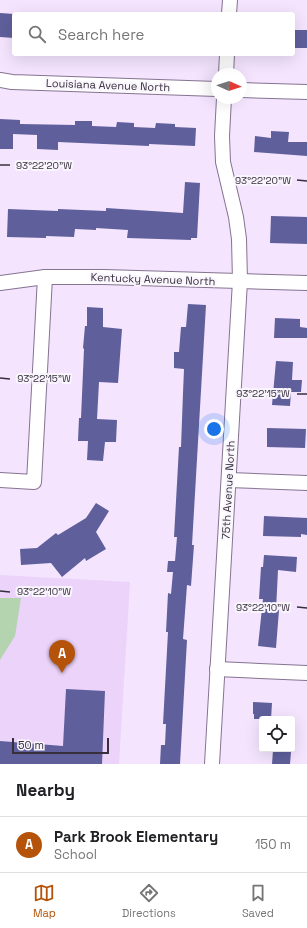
<!DOCTYPE html>
<html lang="en">
<head>
<meta charset="utf-8">
<style>
	body { margin:0; font-family:"Space Grotesk",sans-serif; background:#f2f2f2; color:#202124 }
	.controls { position:absolute; right:12px; bottom:12px; display:grid; overflow:hidden; border-radius:4px; box-shadow:0 4px 16px #0002 }
	.controls button { width:36px; height:36px; display:grid; place-items:center; padding:0; border:0; border-bottom:1px solid #e0e0e0; background:#fff; color:#202124; font:20px sans-serif }
	.compass { position:absolute; left:211px; top:68px; width:36px; height:36px; border-radius:50%; background:#fff; box-shadow:0 4px 16px #0002; rotate:93deg }
	.scale { position:absolute; left:12px; bottom:10px; width:97px; box-sizing:border-box; padding-left:4px; border:2px solid #372f3c; border-top:0; font-size:11px; line-height:14px; white-space:nowrap; color:#372f3c; -webkit-text-stroke:3px #faf6fd; paint-order:stroke }
	.you { position:absolute; left:214px; top:429px; width:14px; height:14px; margin:-10px; border:3px solid #fff; border-radius:50%; background:#1a73e8; box-shadow:0 0 0 6px #1a73e833 }
	.badge { display:grid; place-items:center; width:26px; height:26px; border-radius:50%; background:#b45309; color:#fff; font-size:13px; font-weight:700 }
	.pin { position:absolute; translate:-50% -33px; filter:drop-shadow(0 1px 2px #0008) }
	.pin::after { content:''; position:absolute; top:21px; width:14px; height:12px; background:inherit; clip-path:polygon(0 0,100% 0,50% 100%) }
	.list { margin:0; padding:0; list-style:none }
	h2 { display:flex; justify-content:space-between; align-items:center; height:52px; margin:0; padding:0 16px; font-size:17px }
	h2 small { font-size:13px; font-weight:400; color:#757577 }
	.list li { display:grid; grid-template-columns:26px 1fr auto; gap:12px; align-items:center; box-sizing:border-box; height:56px; padding:0 16px; border-top:1px solid #e0e0e0 }
	.list b { display:block; font-size:15px; white-space:nowrap }
	.list p { margin:0; font-size:13px; white-space:nowrap; color:#757577 }
	.list em { font-size:13px; font-style:normal; color:#757577 }
	.icon { flex:none; width:22px; height:22px; fill:none; stroke:currentColor; stroke-width:2; stroke-linecap:round; stroke-linejoin:round }
	.map { position:relative; flex:none; width:307px; height:764px; overflow:hidden }
	.search { position:absolute; background:#fff; box-shadow:0 4px 16px #0002; left:12px; right:12px; top:12px; height:44px; display:flex; align-items:center; gap:10px; box-sizing:border-box; padding:0 14px; border-radius:4px; color:#757577; font-size:15px }
	.sheet { height:108px; background:#fff }
	nav { display:flex; justify-content:space-around; align-items:center; box-sizing:border-box; height:56px; border-top:1px solid #e0e0e0; background:#fff; font-size:11px; color:#757577 }
	nav a { display:grid; justify-items:center; gap:2px }
	nav .on { color:#b45309 }
	.map>svg:first-child { display:block }
	.built { fill:#ecd3fa }
	.green { fill:#b4d4af }
	.building { fill:#5f5f9c }
	.lines { fill:none; stroke-linecap:round; stroke-linejoin:round }
	.minor-casing { stroke:#857390; stroke-width:16 }
	.minor { stroke:#fff; stroke-width:14 }
	.ticks { fill:none; stroke:#372f3c; stroke-width:1.5 }
	.labels { text-anchor:middle; dominant-baseline:central; stroke-width:4; stroke-linejoin:round; paint-order:stroke }
	.street-label { font-size:11px; fill:#372f3c; stroke:#faf6fd }
	.ticks-label { font-size:10px; text-anchor:middle; fill:#372f3c; stroke:#faf6fd; stroke-width:4; stroke-linejoin:round; paint-order:stroke }
</style>
</head>
<body>
<div class="map">
<svg width="307" height="764" viewBox="0 0 307 764">
	<rect width="100%" height="100%" fill="#f4e4fe"/>
	<path class="built" d="M0 575 130 582 119 764H0Z"/>
	<path class="green" d="M0 598H21L15 636 0 660Z"/>
	<g class="building">
		<path d="M0 13 14 14V38L0 37Z"/>
		<rect x="293" y="30" width="14" height="18"/>
		<path d="M0 119 20 120V124L75 125V121H92V126L116 127 117 122 134 123V127L155 128 156 123 175 124V127L196 128 195 146 149 144V146L58 142V150L37 149V135L13 134V149H0Z"/>
		<path d="M271 131 289 132 288 142H307V156L254 152 255 136 271 138Z"/>
		<path d="M185 182 200 183 197 238H191V240L127 238 128 230 96 228V230L75 229 74 237 46 236V238L7 237 8 209 58 211V209L106 211V208L183 213Z"/>
		<path d="M271 216 307 217V244L270 243Z"/>
		<path d="M188 304 206 305 192 545H194L191 586 187 585 183 639 187 640 180 764H160L161 745H165L166 724H163L168 632H166L168 593 171 594 173 572H167L168 561H175L177 537H174L179 447H181L183 393 184 369 174 368V352H179L181 327H186Z"/>
		<path d="M87 307 103 308V327L122 329 118 383 99 382 97 419 117 420 116 442H105L103 461 87 460 88 441H78L79 418H81L84 349 83 348 85 326H87Z"/>
		<path d="M275 318 300 319V327L307 328V338H274Z"/>
		<path d="M276 361 293 362 292 380H302L301 392H291L290 406 272 405Z"/>
		<path d="M267 428 306 429 305 448 267 447Z"/>
		<path d="M96 503 109 511 96 532 106 549 86 561 85 558 62 577 51 563 21 565 20 549 37 548 56 533 58 535 86 518Z"/>
		<path d="M264 516 307 518V535L301 534V537L263 536Z"/>
		<path d="M264 555 297 557 296 572 278 570 276 610H279L276 648 258 646 263 599H259L261 567H263Z"/>
		<path d="M66 689 105 691 102 764H0V741L63 746Z"/>
		<path d="M253 702 272 703 271 719H254V714H253Z"/>
		<path d="M273 750 291 752 290 764H272Z"/>
	</g>
	<g class="lines">
		<g class="minor-casing">
			<g id="minor">
				<path d="M229 14 230 0"/>
				<path d="M226 74 227 54"/>
				<path d="M0 80 12 82 217 89"/>
				<path d="M241 90 307 92"/>
				<path d="M0 283 45 277H104L307 283"/>
				<path d="M0 480 34 482 45 277"/>
				<path d="M229 480 307 483"/>
				<path d="M217 669 307 673"/>
				<path d="M212 764 240 281 239 239 236 217 223 162 222 136 224 98"/>
			</g>
		</g>
		<use href="#minor" class="minor"/>
	</g>
	<path class="ticks" d="M0 165H10M297 180 307 181M0 378 10 379M297 394H307M0 591 10 592M297 607 307 608"/>
	<g class="labels">
		<g class="street-label">
			<text transform="translate(108 85) rotate(2)">Louisiana Avenue North</text>
			<text transform="translate(153 279) rotate(2)">Kentucky Avenue North</text>
			<text transform="translate(228 490) rotate(-87)">75th Avenue North</text>
		</g>
	</g>
	<g class="ticks-label">
		<text x="44" y="169">93°22'20"W</text>
		<text x="263" y="184">93°22'20"W</text>
		<text x="44" y="382">93°22'15"W</text>
		<text x="263" y="397">93°22'15"W</text>
		<text x="44" y="595">93°22'10"W</text>
		<text x="263" y="611">93°22'10"W</text>
	</g>
</svg>
<div class="controls">
<button><svg class="icon" aria-label="locate" viewBox="0 0 24 24"><circle cx="12" cy="12" r="6"/><path d="M12 2v4M12 18v4M2 12h4M18 12h4"/></svg></button>
</div>
<svg class="compass" viewBox="-18 -18 36 36"><path d="M0-13l5 13h-10z" fill="#e53935"/><path d="M0 13l5-13h-10z" fill="#757577"/></svg>
<div class="scale">50 m</div>
<div class="you"></div>
<div class="pin badge" style="left:62px;top:673px">A</div>
<div class="search"><svg class="icon" aria-label="search" viewBox="0 0 24 24"><circle cx="10" cy="10" r="6"/><path d="M15 15l6 6"/></svg>Search here</div>
</div>
<section class="sheet">
<h2>Nearby<small></small></h2>
<ul class="list">
<li><span class="badge">A</span><div><b>Park Brook Elementary</b><p>School</p></div><em>150 m</em></li>
</ul>
</section>
<nav>
<a class="on"><svg class="icon" aria-label="map" viewBox="0 0 24 24"><path d="M3 6l6-2 6 2 6-2v14l-6 2-6-2-6 2zM9 4v14M15 6v14"/></svg>Map</a>
<a><svg class="icon" aria-label="directions" viewBox="0 0 24 24"><path d="M12 3l9 9-9 9-9-9zM9 14v-3h6M13 9l2 2-2 2"/></svg>Directions</a>
<a><svg class="icon" aria-label="saved" viewBox="0 0 24 24"><path d="M7 4h10v16l-5-4-5 4z"/></svg>Saved</a>
</nav>
</body>
</html>
